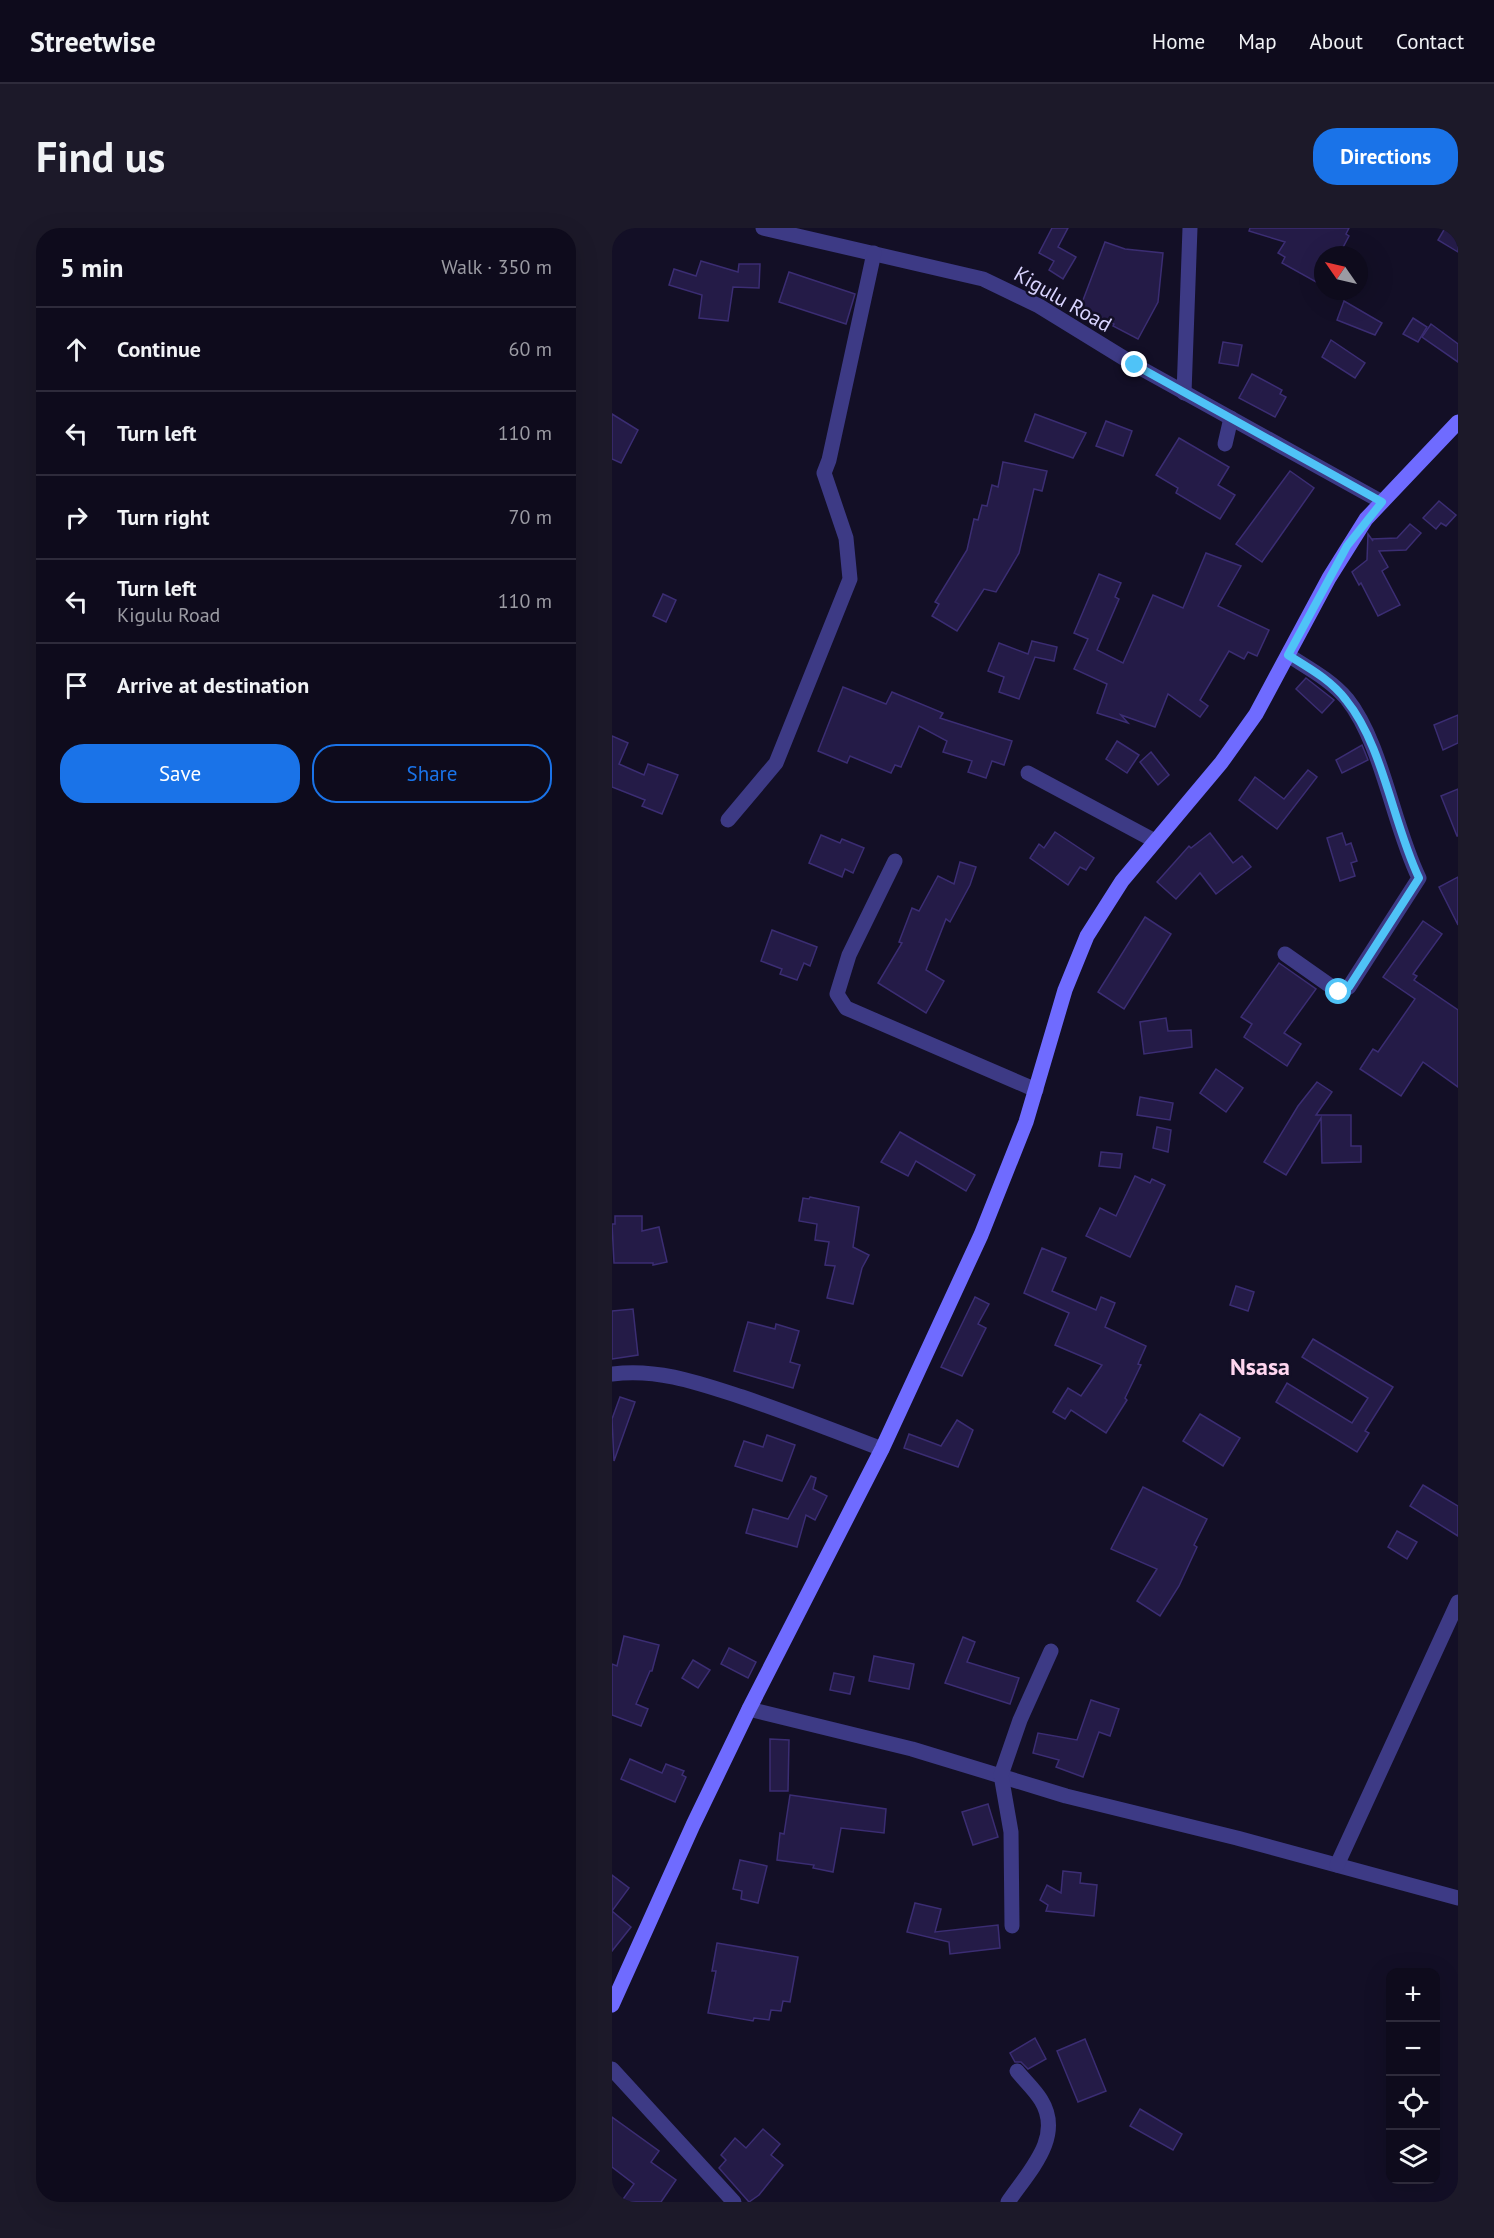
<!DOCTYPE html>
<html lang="en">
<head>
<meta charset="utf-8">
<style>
	body { margin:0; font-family:"PT Sans",sans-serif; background:#1c1929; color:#f1f3f6 }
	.controls { position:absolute; right:18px; bottom:18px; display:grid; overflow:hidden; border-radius:12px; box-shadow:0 6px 24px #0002 }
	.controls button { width:54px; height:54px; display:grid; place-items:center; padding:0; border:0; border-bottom:2px solid #2e2b3b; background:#0e0b1c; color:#f1f3f6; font:30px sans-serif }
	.compass { position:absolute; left:702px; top:18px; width:54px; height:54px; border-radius:50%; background:#0e0b1c; box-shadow:0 6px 24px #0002; rotate:304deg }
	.stop { position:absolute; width:18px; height:18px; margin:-14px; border:4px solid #4fc3f7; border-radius:50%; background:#fff }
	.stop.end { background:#4fc3f7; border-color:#fff; box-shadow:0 2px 6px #0008 }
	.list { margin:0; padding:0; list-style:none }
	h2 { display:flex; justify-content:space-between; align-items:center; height:78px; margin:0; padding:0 24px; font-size:26px }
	h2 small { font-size:20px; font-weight:400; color:#9b9ba3 }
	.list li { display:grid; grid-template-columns:39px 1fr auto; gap:18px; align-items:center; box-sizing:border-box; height:84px; padding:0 24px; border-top:2px solid #2e2b3b }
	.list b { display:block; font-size:22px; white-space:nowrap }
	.list p { margin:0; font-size:20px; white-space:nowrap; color:#9b9ba3 }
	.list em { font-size:20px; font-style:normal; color:#9b9ba3 }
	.actions { display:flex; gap:12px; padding:18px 24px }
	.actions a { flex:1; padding:14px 0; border:2px solid #1a73e8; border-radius:24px; text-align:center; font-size:21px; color:#1a73e8 }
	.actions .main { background:#1a73e8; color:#fff }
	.icon { flex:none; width:33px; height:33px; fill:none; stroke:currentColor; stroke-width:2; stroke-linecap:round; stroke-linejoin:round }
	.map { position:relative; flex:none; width:846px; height:1974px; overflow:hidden; border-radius:24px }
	header { display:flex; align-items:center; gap:36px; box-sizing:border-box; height:84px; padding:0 30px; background:#0e0b1c; border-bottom:2px solid #2e2b3b }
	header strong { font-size:28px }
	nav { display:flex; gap:33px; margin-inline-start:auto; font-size:21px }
	.intro { display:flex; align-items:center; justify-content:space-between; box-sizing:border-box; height:144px; padding:0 36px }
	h1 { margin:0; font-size:42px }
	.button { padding:15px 27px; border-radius:24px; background:#1a73e8; color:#fff; font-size:21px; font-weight:700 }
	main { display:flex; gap:36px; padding:0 36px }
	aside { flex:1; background:#0e0b1c; border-radius:24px; box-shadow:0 6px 24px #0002 }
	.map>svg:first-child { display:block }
	.building { fill:#241b47; stroke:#3b2d73; stroke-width:1.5 }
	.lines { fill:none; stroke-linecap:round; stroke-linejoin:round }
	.street { stroke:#3d3a85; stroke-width:15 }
	.secondary { stroke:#6f6bff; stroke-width:15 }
	.route { stroke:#4fc3f7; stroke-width:8 }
	.labels { text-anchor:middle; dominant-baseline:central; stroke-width:5; stroke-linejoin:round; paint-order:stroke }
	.street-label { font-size:21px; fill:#d9d4ff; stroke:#130f26 }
	.quarter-label { font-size:24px; font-weight:bold; fill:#ffd6f0; stroke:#130f26 }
</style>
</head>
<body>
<header>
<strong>Streetwise</strong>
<nav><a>Home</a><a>Map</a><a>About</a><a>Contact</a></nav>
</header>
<div class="intro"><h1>Find us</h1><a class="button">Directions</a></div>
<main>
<aside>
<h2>5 min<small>Walk · 350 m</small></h2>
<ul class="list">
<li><svg class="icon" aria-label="ahead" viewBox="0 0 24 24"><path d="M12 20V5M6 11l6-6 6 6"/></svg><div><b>Continue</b></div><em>60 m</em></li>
<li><svg class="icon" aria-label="left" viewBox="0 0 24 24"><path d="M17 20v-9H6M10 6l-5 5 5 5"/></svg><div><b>Turn left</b></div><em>110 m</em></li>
<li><svg class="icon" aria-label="right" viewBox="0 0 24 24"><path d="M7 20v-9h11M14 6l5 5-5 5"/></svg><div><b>Turn right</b></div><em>70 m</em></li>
<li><svg class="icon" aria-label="left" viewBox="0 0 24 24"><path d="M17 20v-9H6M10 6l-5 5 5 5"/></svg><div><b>Turn left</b><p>Kigulu Road</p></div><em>110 m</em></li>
<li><svg class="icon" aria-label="arrive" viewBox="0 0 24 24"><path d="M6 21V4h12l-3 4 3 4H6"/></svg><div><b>Arrive at destination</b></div></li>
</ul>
<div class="actions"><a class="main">Save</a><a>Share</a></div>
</aside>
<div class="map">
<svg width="846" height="1974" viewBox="0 0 846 1974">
	<rect width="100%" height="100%" fill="#130f26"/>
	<g class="building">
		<path d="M440 0H456L446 19 464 29 451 51 437 42 442 33 427 25Z"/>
		<path d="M638 0H737L734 6 737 8 728 25 724 23 722 27H711V46L706 55 670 35 673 29 666 25 673 14 637 3Z"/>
		<path d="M833 0 846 5V24L826 12Z"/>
		<path d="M493 14 513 21 551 25 546 74 526 111 501 98 502 96 468 80Z"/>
		<path d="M89 33 126 44 127 36H148L147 60 121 59 116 93 87 90 90 67 57 57 62 41 84 48Z"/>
		<path d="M177 44 243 66 234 96 167 74Z"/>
		<path d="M732 73 770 95 763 107 725 92Z"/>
		<path d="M801 90 815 99 806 114 791 106Z"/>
		<path d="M819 96 846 116V134L810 109Z"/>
		<path d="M719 112 753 135 743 150 710 129Z"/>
		<path d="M611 114 630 117 626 138 607 135Z"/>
		<path d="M640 146 670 162 668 166 674 169 663 189 627 170Z"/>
		<path d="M0 186 26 202 9 235 0 231Z"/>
		<path d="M423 186 474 205 461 230 413 213Z"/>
		<path d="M494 193 520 203 511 228 484 218Z"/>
		<path d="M567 210 617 239 606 257 623 267 608 291 564 265 566 260 544 247Z"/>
		<path d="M391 234 435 243 430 263 422 261 407 325 384 364 372 361 345 403 320 388 327 376 323 374 355 322 362 291 366 292 370 277 375 278 380 257 386 259Z"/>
		<path d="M678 243 702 260 650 334 624 316Z"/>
		<path d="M827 273 844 287 834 298 829 295 824 301 811 290Z"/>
		<path d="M798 296 809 305 794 322 767 323 776 339 770 343 788 377 766 388 749 355 747 357 740 344 755 332 756 306 761 313 760 311 785 310Z"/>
		<path d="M594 325 629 338 606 378 657 402 645 428 636 424 632 431 617 423 588 472 596 478 588 489 556 466 543 499 509 487 516 495 485 485 495 456 462 441 476 411 462 405 487 346 509 355 503 369 507 371 485 422 511 435 541 367 571 380Z"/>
		<path d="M51 366 64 372 54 394 41 388Z"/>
		<path d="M420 413 445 419 442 433 423 429 407 471 387 464 392 449 376 443 387 415 416 426Z"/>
		<path d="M694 450 722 472 710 485 684 461Z"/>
		<path d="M231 459 274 476 280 464 331 485 328 490 400 513 392 537 380 533 374 550 356 544 360 533 331 524 335 513 307 498 289 539 283 537 279 545 238 528 235 535 206 523Z"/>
		<path d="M846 487V515L831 522 822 497Z"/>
		<path d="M0 508 16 515 7 536 32 547 36 536 66 547 50 586 30 578 33 572 0 559Z"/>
		<path d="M505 513 527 527 515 545 494 531Z"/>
		<path d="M750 517 756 532 730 545 724 532Z"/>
		<path d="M539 524 557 547 546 557 528 534Z"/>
		<path d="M696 542 705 549 665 601 627 572 643 549 672 571Z"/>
		<path d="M846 561V608H845L829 568Z"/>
		<path d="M443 604 482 630 474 642 468 639 456 657 418 630 427 616 432 620Z"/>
		<path d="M598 605 621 635 630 628 639 639 604 666 588 645 564 671 545 654 577 618 579 620Z"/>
		<path d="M730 605 734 617 739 615 745 633 739 635 743 648 728 653 715 610Z"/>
		<path d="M209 607 228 615 230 611 252 620 241 645 233 641 230 649 197 635Z"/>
		<path d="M348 634 364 639 358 657 338 694 334 691 314 742 332 753 314 785 266 755 290 715 287 714 300 680 307 683 326 648 342 656Z"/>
		<path d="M846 649V697L827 659Z"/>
		<path d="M533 689 559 706 512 781 486 764Z"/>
		<path d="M811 693 830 706 801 746 805 748 802 752 846 782V859L811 834 789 868 748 841 761 821 766 824 803 771 771 749Z"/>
		<path d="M160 702 205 719 198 738 192 735 185 752 168 746 170 741 149 733Z"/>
		<path d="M667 735 704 761 672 805 689 816 675 838 632 809 640 796 629 789Z"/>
		<path d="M554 790 556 803 579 802 580 819 532 826 528 794Z"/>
		<path d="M604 841 631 860 614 884 588 865Z"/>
		<path d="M705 854 720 864 704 887H739V918H749V934L710 935 709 890 674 947 652 934 686 878Z"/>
		<path d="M528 869 561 875 558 892 525 887Z"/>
		<path d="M545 899 559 902 556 924 541 920Z"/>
		<path d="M288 904 363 947 354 963 304 933 296 948 269 934Z"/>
		<path d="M489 924 510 926 508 940 487 938Z"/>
		<path d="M523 948 538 955 540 951 553 957 518 1029 474 1008 488 980 504 988Z"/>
		<path d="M198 969 247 979 241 1019 257 1027 250 1040 241 1076 215 1070 223 1038 213 1037 217 1014 203 1012 205 996 187 993 191 970 197 971Z"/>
		<path d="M3 988H30V1003L47 999 55 1034 41 1037V1035H2L0 996H3Z"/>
		<path d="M430 1020 454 1030 440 1063 484 1082 489 1069 503 1075 493 1099 534 1118 526 1136 529 1137 513 1170 515 1172 494 1205 459 1182 453 1191 441 1184 456 1160 469 1168 490 1137 443 1117 457 1085 412 1065Z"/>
		<path d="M624 1058 642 1064 636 1083 618 1077Z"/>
		<path d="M363 1069 377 1076 366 1096 374 1100 350 1148 329 1139Z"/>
		<path d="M21 1081 26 1127 0 1131V1083Z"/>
		<path d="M136 1094 163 1101 164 1096 187 1103 178 1134 188 1137 181 1160 122 1143Z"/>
		<path d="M701 1111 781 1159 753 1203 757 1205 745 1224 664 1174 675 1155 740 1195 756 1170 690 1129Z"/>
		<path d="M8 1169 23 1174 2 1233 0 1191Z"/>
		<path d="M588 1186 628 1210 611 1238 571 1213Z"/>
		<path d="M345 1192 361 1202 346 1239 292 1220 297 1206 329 1218Z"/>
		<path d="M155 1207 183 1217 170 1253 123 1238 132 1213 151 1219Z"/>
		<path d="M199 1248 204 1250 201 1261 215 1268 203 1292 194 1287 185 1319 134 1305 141 1281 176 1291Z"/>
		<path d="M811 1257 846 1278V1308L798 1278Z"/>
		<path d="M531 1259 595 1291 582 1317 585 1319 567 1358 548 1388 525 1373 545 1341 499 1321Z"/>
		<path d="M785 1303 805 1314 795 1331 776 1319Z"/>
		<path d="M12 1408 47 1417 40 1443H38L24 1476 36 1481 29 1498 0 1487V1436L5 1438Z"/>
		<path d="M351 1409 363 1414 355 1434 407 1450 398 1476 333 1455Z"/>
		<path d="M117 1420 144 1434 136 1450 109 1436Z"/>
		<path d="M262 1428 302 1436 297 1461 257 1453Z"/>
		<path d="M81 1432 98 1442 86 1460 70 1450Z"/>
		<path d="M222 1445 242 1449 238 1466 218 1462Z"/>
		<path d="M479 1472 507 1481 498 1508 487 1504 471 1549 444 1539 447 1532 421 1525 426 1505 465 1512Z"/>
		<path d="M158 1511 177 1512 176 1563H158Z"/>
		<path d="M18 1531 50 1545 54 1536 72 1543 70 1547 74 1549 63 1574 9 1551Z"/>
		<path d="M178 1567 274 1581 272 1605 229 1600 221 1644 201 1640 202 1637 165 1632 168 1605 172 1606Z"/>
		<path d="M376 1576 386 1609 361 1617 350 1584Z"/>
		<path d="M128 1632 155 1638 146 1675 129 1671 130 1663 121 1661Z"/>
		<path d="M451 1643 469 1645 468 1655 485 1657 482 1688 434 1683 436 1677 428 1672 435 1657 449 1665Z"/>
		<path d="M0 1647 17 1660 0 1683Z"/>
		<path d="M303 1675 329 1681 323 1704 386 1697 388 1720 338 1726 337 1714 295 1704Z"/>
		<path d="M0 1683 19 1699 0 1723Z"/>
		<path d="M105 1715 186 1729 178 1774 171 1773 169 1783 159 1782 157 1792 142 1790 141 1793 96 1785 104 1743H100Z"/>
		<path d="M423 1810 434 1831 416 1841 409 1834H403L398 1825Z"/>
		<path d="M473 1811 494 1863 466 1874 445 1823Z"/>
		<path d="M528 1881 570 1906 561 1922 518 1898Z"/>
		<path d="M0 1889 47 1923 39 1934 64 1952 49 1974H9L22 1956 0 1939Z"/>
		<path d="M151 1901 168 1916 159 1927 171 1937 147 1967 137 1974 107 1940 114 1932 109 1927 123 1910 134 1920Z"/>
	</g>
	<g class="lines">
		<g class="street">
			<path d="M151 0 371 51 427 78 523 137 770 274"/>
			<path d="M572 165 578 0"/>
			<path d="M613 216 619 190"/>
			<path d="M416 545 543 613"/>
			<path d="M116 592 164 535 238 351 234 310 212 245 217 232 262 25"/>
			<path d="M283 633 237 727 225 766 234 780 424 862"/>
			<path d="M673 726 727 764 737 759 807 650C781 597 770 515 735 471 719 452 696 440 676 427"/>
			<path d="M0 1146C46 1140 87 1155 130 1169 177 1185 223 1203 270 1221"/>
			<path d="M137 1481 300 1521 454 1568 625 1610 846 1670"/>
			<path d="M725 1637 846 1374"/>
			<path d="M400 1698 399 1604 389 1547 408 1492 439 1423"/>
			<path d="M0 1841 122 1974"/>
			<path d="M396 1974C417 1943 452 1909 429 1872 423 1862 413 1853 405 1843"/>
		</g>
		<path class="secondary" d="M0 1777 81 1597 137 1481 270 1221 369 1007 414 894 453 762 475 708 510 653 609 535 644 486 717 350 754 291 846 194"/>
	</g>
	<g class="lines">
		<path class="route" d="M523 137 770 274 735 318 676 427C697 440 719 452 734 472 771 517 781 596 807 650L737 759 727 764"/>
	</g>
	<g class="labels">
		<g class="street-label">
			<text transform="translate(451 71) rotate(30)">Kigulu Road</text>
		</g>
		<g class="quarter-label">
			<text x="648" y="1138">Nsasa</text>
		</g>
	</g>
</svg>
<div class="controls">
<button>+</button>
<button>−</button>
<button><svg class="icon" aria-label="locate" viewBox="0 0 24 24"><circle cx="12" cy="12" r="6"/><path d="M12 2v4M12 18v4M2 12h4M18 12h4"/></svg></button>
<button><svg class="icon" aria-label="layers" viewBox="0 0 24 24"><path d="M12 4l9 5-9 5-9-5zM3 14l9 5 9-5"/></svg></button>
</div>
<svg class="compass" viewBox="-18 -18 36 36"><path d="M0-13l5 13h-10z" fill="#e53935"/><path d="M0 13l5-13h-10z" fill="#9b9ba3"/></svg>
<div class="stop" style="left:727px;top:764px"></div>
<div class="stop end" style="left:523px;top:137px"></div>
</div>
</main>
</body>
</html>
